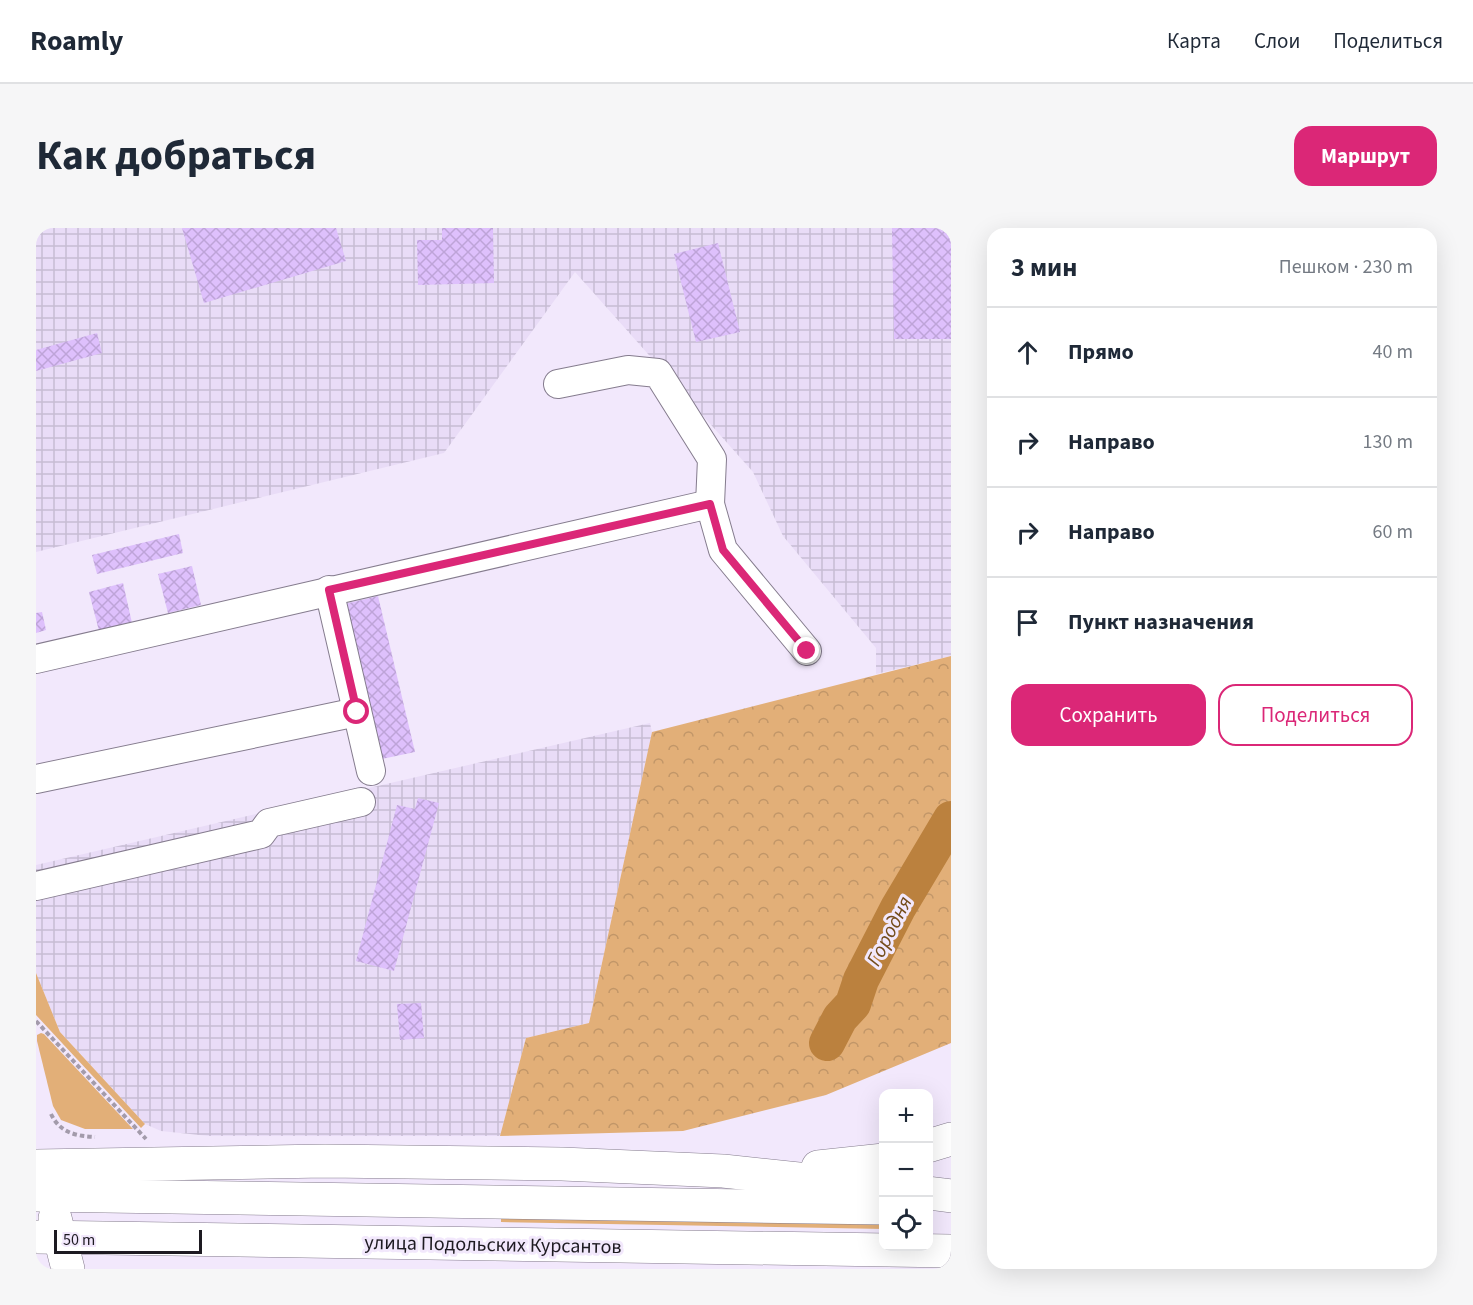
<!DOCTYPE html>
<html lang="ru">
<head>
<meta charset="utf-8">
<style>
	body { margin:0; font-family:"Source Sans 3",sans-serif; background:#f6f6f7; color:#1f2937 }
	.controls { position:absolute; right:18px; bottom:18px; display:grid; overflow:hidden; border-radius:12px; box-shadow:0 6px 24px #0002 }
	.controls button { width:54px; height:54px; display:grid; place-items:center; padding:0; border:0; border-bottom:2px solid #e0e1e3; background:#fff; color:#1f2937; font:30px sans-serif }
	.scale { position:absolute; left:18px; bottom:15px; width:148px; box-sizing:border-box; padding-left:6px; border:3px solid #1d1a21; border-top:0; font-size:16px; line-height:21px; white-space:nowrap; color:#1d1a21; -webkit-text-stroke:4px #f2e8fc; paint-order:stroke }
	.stop { position:absolute; width:18px; height:18px; margin:-14px; border:4px solid #db2777; border-radius:50%; background:#fff }
	.stop.end { background:#db2777; border-color:#fff; box-shadow:0 2px 6px #0008 }
	.list { margin:0; padding:0; list-style:none }
	h2 { display:flex; justify-content:space-between; align-items:center; height:78px; margin:0; padding:0 24px; font-size:26px }
	h2 small { font-size:20px; font-weight:400; color:#747a83 }
	.list li { display:grid; grid-template-columns:39px 1fr auto; gap:18px; align-items:center; box-sizing:border-box; height:90px; padding:0 24px; border-top:2px solid #e0e1e3 }
	.list b { display:block; font-size:22px; white-space:nowrap }
	.list em { font-size:20px; font-style:normal; color:#747a83 }
	.actions { display:flex; gap:12px; padding:18px 24px }
	.actions a { flex:1; padding:14px 0; border:2px solid #db2777; border-radius:18px; text-align:center; font-size:21px; color:#db2777 }
	.actions .main { background:#db2777; color:#fff }
	.icon { flex:none; width:33px; height:33px; fill:none; stroke:currentColor; stroke-width:2; stroke-linecap:round; stroke-linejoin:round }
	.map { position:relative; flex:none; width:915px; height:1041px; overflow:hidden; border-radius:18px }
	header { display:flex; align-items:center; gap:36px; box-sizing:border-box; height:84px; padding:0 30px; background:#fff; border-bottom:2px solid #e0e1e3 }
	header strong { font-size:28px }
	nav { display:flex; gap:33px; margin-inline-start:auto; font-size:21px }
	.intro { display:flex; align-items:center; justify-content:space-between; box-sizing:border-box; height:144px; padding:0 36px }
	h1 { margin:0; font-size:42px }
	.button { padding:15px 27px; border-radius:18px; background:#db2777; color:#fff; font-size:21px; font-weight:700 }
	main { display:flex; gap:36px; padding:0 36px }
	aside { flex:1; background:#fff; border-radius:18px; box-shadow:0 6px 24px #0002 }
	.map>svg:first-child { display:block }
	.industrial { fill:url(#industrial-grid) }
	.grass { fill:#e2af78 }
	.forest { fill:url(#forest-crowns) }
	.lines { fill:none; stroke-linecap:round; stroke-linejoin:round }
	.river { stroke:#bb813e; stroke-width:36 }
	.building { fill:url(#building-cross-hatch) }
	.minor-casing { stroke:#857c8e; stroke-width:30 }
	.major-casing { stroke:#857c8e; stroke-width:34 }
	.path { stroke:#a39bab; stroke-width:4; stroke-dasharray:4.5 3; stroke-linecap:butt }
	.minor { stroke:#fff; stroke-width:28 }
	.major { stroke:#fff; stroke-width:33 }
	.route { stroke:#db2777; stroke-width:8 }
	.labels { text-anchor:middle; dominant-baseline:central; stroke-width:6; stroke-linejoin:round; paint-order:stroke }
	.street-label { font-size:20px; fill:#1d1a21; stroke:#f2e8fc }
	.water-label { font-size:21px; font-style:italic; fill:#754d1c; stroke:#f2e8fc }
</style>
</head>
<body>
<header>
<strong>Roamly</strong>
<nav><a>Карта</a><a>Слои</a><a>Поделиться</a></nav>
</header>
<div class="intro"><h1>Как добраться</h1><a class="button">Маршрут</a></div>
<main>
<div class="map">
<svg width="915" height="1041" viewBox="0 0 915 1041">
	<defs>
		<pattern id="industrial-grid" width="8" height="8" patternUnits="userSpaceOnUse" patternTransform="scale(1.5)"><rect width="8" height="8" fill="#e9dcf7"/><path d="M0 4h8M4 0v8" fill="none" stroke="#c7bcd3"/></pattern>
		<pattern id="forest-crowns" width="20" height="18" patternUnits="userSpaceOnUse" patternTransform="scale(1.5)"><rect width="20" height="18" fill="#e2af78"/><path d="M2 6a3 3 0 1 1 6 0M12 15a3 3 0 1 1 6 0" fill="none" stroke="#c19668"/></pattern>
		<pattern id="building-cross-hatch" width="8" height="8" patternUnits="userSpaceOnUse" patternTransform="scale(1.5)"><rect width="8" height="8" fill="#dec0fc"/><path d="M0 0l8 8M0 8l8-8" fill="none" stroke="#bea4d8"/></pattern>
	</defs>
	<rect width="100%" height="100%" fill="#f2e8fc"/>
	<g class="industrial">
		<path d="M0 0H915V428L840 446V420L747 308 717 244 539 44 408 225 0 324Z"/>
		<path d="M614 495 616 504 553 795 490 810 464 908H173L125 903 109 896 24 804 0 745V637Z"/>
	</g>
	<g class="grass">
		<path d="M0 745 24 804 109 896 105 900 0 787Z"/>
		<path d="M5 805 8 806 97 901H49L25 892 17 878 1 813V807Z"/>
		<path d="M465 989 847 993 848 1001 465 994Z"/>
	</g>
	<path class="forest" d="M915 428V815L790 867 647 903 464 908 490 810 553 795 616 504Z"/>
	<g class="lines">
		<path class="river" d="M791 815 804 790 817 776 825 752 862 680 915 591"/>
	</g>
	<g class="building">
		<path d="M146 0H300L310 33 168 75Z"/>
		<path d="M406 0H457L458 55 382 57 381 12H406Z"/>
		<path d="M856 0H915V111H858Z"/>
		<path d="M682 15 704 104 660 114 638 26Z"/>
		<path d="M61 105 66 125 0 143V122Z"/>
		<path d="M143 306 147 325 61 346 56 327Z"/>
		<path d="M156 338 165 377 132 385 122 346Z"/>
		<path d="M87 355 96 395 63 403 53 364Z"/>
		<path d="M342 368 379 524 341 532 304 377Z"/>
		<path d="M6 384 10 402 0 405V385Z"/>
		<path d="M382 570 403 575 358 743 320 733 361 577 379 581Z"/>
		<path d="M385 775 388 810 364 812 361 776Z"/>
	</g>
	<g class="lines">
		<g class="minor-casing">
			<g id="minor">
				<path d="M522 156 592 142 622 145 676 231 674 276"/>
				<path d="M293 362 335 543"/>
				<path d="M0 431 674 276 687 322 771 423"/>
				<path d="M0 551 321 484"/>
				<path d="M0 658 225 606 233 595 325 574"/>
			</g>
		</g>
		<g class="major-casing">
			<g id="major">
				<path d="M892 918 915 911"/>
				<path d="M0 938 289 933 526 936 687 943 848 960"/>
				<path d="M782 939 848 932"/>
				<path d="M892 965 915 968"/>
				<path d="M0 967 848 980"/>
				<path d="M19 990 32 1041"/>
				<path d="M0 1009 915 1023"/>
			</g>
		</g>
		<g class="path">
			<path d="M0 793 110 911"/>
			<path d="M15 886C24 905 40 908 59 909"/>
		</g>
		<use href="#minor" class="minor"/>
		<use href="#major" class="major"/>
	</g>
	<g class="lines">
		<path class="route" d="M321 484 293 362 674 276 687 322 771 423"/>
	</g>
	<g class="labels">
		<g class="street-label">
			<text transform="translate(457 1017) rotate(1)">улица Подольских Курсантов</text>
		</g>
		<g class="water-label">
			<text transform="translate(853 703) rotate(-63)">Городня</text>
		</g>
	</g>
</svg>
<div class="controls">
<button>+</button>
<button>−</button>
<button><svg class="icon" aria-label="locate" viewBox="0 0 24 24"><circle cx="12" cy="12" r="6"/><path d="M12 2v4M12 18v4M2 12h4M18 12h4"/></svg></button>
</div>
<div class="scale">50 m</div>
<div class="stop" style="left:321px;top:484px"></div>
<div class="stop end" style="left:771px;top:423px"></div>
</div>
<aside>
<h2>3 мин<small>Пешком · 230 m</small></h2>
<ul class="list">
<li><svg class="icon" aria-label="ahead" viewBox="0 0 24 24"><path d="M12 20V5M6 11l6-6 6 6"/></svg><div><b>Прямо</b></div><em>40 m</em></li>
<li><svg class="icon" aria-label="right" viewBox="0 0 24 24"><path d="M7 20v-9h11M14 6l5 5-5 5"/></svg><div><b>Направо</b></div><em>130 m</em></li>
<li><svg class="icon" aria-label="right" viewBox="0 0 24 24"><path d="M7 20v-9h11M14 6l5 5-5 5"/></svg><div><b>Направо</b></div><em>60 m</em></li>
<li><svg class="icon" aria-label="arrive" viewBox="0 0 24 24"><path d="M6 21V4h12l-3 4 3 4H6"/></svg><div><b>Пункт назначения</b></div></li>
</ul>
<div class="actions"><a class="main">Сохранить</a><a>Поделиться</a></div>
</aside>
</main>
</body>
</html>
